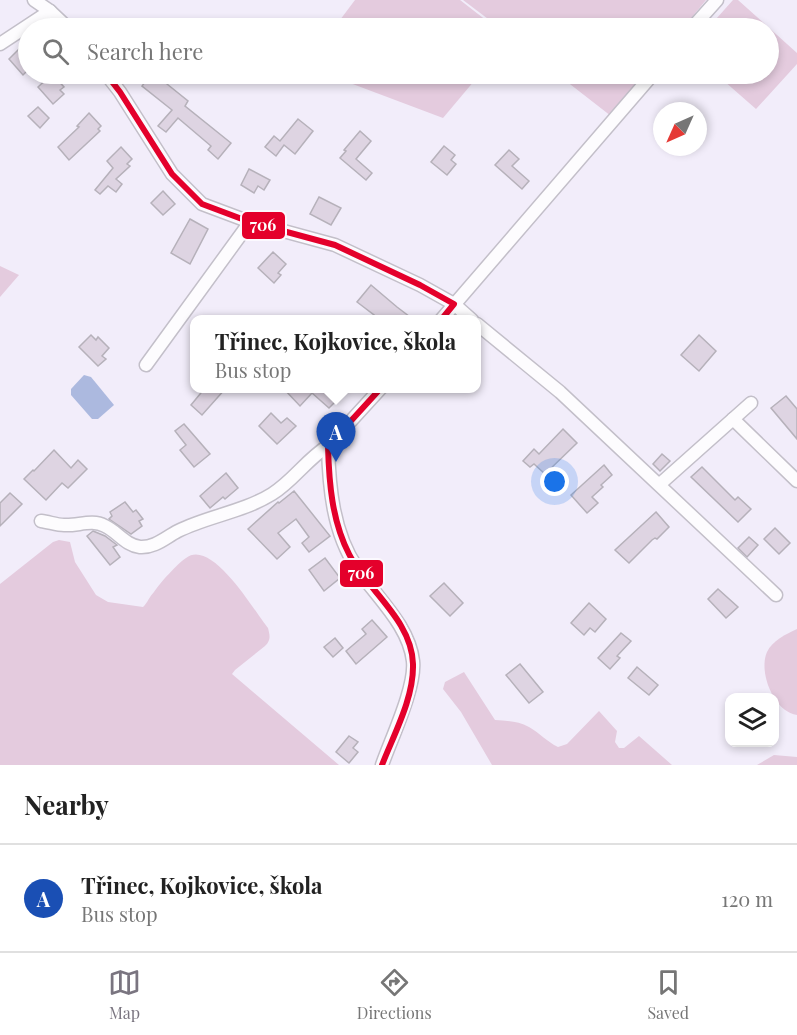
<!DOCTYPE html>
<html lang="en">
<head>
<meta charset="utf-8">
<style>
	body { margin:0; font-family:"Playfair Display",serif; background:#f6f6f6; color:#222 }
	.controls { position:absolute; right:18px; bottom:18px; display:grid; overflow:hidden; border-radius:12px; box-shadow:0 3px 9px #0003 }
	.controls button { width:54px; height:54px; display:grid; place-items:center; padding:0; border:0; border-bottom:2px solid #e0e0e0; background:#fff; color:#222; font:30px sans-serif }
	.compass { position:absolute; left:653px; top:102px; width:54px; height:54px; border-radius:50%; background:#fff; box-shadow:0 3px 9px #0003; rotate:225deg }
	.you { position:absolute; left:555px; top:482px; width:21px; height:21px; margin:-15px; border:4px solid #fff; border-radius:50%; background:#1a73e8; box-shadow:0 0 0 9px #1a73e833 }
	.badge { display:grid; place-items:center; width:39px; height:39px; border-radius:50%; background:#7a7580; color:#fff; font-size:20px; font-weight:700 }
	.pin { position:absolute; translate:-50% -50px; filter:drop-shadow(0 2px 3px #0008) }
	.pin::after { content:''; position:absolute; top:32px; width:21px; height:18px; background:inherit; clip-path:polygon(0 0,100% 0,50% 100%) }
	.popup { position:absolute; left:190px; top:315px; width:291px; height:78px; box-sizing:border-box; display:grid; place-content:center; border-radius:12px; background:#fff; filter:drop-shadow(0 2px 4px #0005); font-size:20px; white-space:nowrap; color:#767676 }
	.popup b { font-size:22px; color:#222 }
	.popup::after { content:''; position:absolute; left:50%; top:100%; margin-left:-12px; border:12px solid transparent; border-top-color:#fff }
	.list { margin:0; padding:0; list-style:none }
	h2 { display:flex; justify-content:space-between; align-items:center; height:78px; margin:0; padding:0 24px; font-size:26px }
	h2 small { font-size:20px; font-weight:400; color:#767676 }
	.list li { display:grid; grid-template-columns:39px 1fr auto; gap:18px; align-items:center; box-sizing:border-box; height:108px; padding:0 24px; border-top:2px solid #e0e0e0 }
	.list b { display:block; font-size:22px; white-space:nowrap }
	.list p { margin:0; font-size:20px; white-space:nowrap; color:#767676 }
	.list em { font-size:20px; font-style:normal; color:#767676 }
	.icon { flex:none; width:33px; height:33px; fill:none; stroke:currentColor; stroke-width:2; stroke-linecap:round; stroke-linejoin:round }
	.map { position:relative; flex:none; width:797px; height:765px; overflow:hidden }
	.search { position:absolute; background:#fff; box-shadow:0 3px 9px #0003; left:18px; right:18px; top:18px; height:66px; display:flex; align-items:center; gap:15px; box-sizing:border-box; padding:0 21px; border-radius:33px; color:#767676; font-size:22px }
	.sheet { height:186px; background:#fff }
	nav { display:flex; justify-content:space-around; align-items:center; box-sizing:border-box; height:84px; border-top:2px solid #e0e0e0; background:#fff; font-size:16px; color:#767676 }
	nav a { display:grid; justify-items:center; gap:3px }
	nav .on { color:#7a7580 }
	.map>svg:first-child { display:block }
	.green { fill:#e4cbde }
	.water { fill:#acb9df }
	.building { fill:#ded4e2; stroke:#b6b1ba; stroke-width:1.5 }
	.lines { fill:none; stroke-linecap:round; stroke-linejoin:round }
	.street-casing { stroke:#c3bfc9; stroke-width:15 }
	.street { stroke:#fdfcfe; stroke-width:12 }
	.bus-1-casing { stroke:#fbf9fe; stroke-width:10 }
	.bus-1 { stroke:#e4002b; stroke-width:6 }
	.line-badge { stroke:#fbf9fe; stroke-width:2 }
	.badge-label { font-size:16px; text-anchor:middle; font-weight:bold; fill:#fff }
</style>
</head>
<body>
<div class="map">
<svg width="797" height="765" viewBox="0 0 797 765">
	<rect width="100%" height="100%" fill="#f2edfa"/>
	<g class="green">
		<path d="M355 0H460L496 28H334Z"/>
		<path d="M463 0H706L683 28H500Z"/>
		<path d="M733 0H738L797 53V64L756 109 716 74H768V28H708Z"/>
		<path d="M326 74H480L443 118Z"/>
		<path d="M557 74H646L611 116Z"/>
		<path d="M0 266 19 275 0 297Z"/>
		<path d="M59 540 70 542 75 562 96 595 108 602 143 607C148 602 149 597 154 592 160 583 177 564 186 558 212 538 254 611 268 628 270 636 271 640 265 646L235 670 232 674 339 765H0V584L53 542Z"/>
		<path d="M797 629V715C774 712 758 672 767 652 772 641 786 634 797 629Z"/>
		<path d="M464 672 495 720C507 721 518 721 529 727 540 733 547 742 558 747L567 744 599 711 617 731 615 742 619 748H624L639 736 672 765H492L461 712 443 689 445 682Z"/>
		<path d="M774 755 797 757V765H757Z"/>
	</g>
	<path class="water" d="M84 375 91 377 114 405 98 419H92L71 395V389Z"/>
	<g class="building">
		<path d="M22 46 28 52V70L23 75 9 59Z"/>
		<path d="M52 74 64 87 60 90 64 94 53 104 38 87Z"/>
		<path d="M151 74H167L162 80 188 101 185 106 231 143 218 159 208 150 211 146 178 118 166 132 158 126 172 110 142 86Z"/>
		<path d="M38 107 49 118 40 128 28 116Z"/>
		<path d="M89 113 101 126 98 129 100 131 69 160 58 147 79 127 77 126Z"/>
		<path d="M298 119 313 131 295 154 284 145 276 156 265 147 274 136 280 141Z"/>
		<path d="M360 131 371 141 356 159 372 173 366 180 340 158 346 151 344 150Z"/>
		<path d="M444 146 455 155 451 160 456 164 447 175 431 162Z"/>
		<path d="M121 147 132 159 127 164 130 166 116 179 122 184 116 192 108 186 100 194 95 190 113 168 107 161Z"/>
		<path d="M509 150 519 159 512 166 529 181 522 189 495 165Z"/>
		<path d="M249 169 270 180 264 190 258 186 254 193 241 185Z"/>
		<path d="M163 191 175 204 163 215 151 203Z"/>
		<path d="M319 197 341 208 331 225 310 214Z"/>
		<path d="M190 219 208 229 190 264 171 253Z"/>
		<path d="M273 252 286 264 278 273 281 275 274 283 258 268Z"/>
		<path d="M371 285 397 307 414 320H370L374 315 357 302Z"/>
		<path d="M91 335 96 340 98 337 109 348 102 356 106 359 98 366 79 347Z"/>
		<path d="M699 335 716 351 699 371 681 355Z"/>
		<path d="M205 388H226L202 415 191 405Z"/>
		<path d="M283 388H337L343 394 329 408 312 393 300 406Z"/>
		<path d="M786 396 797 409V439L771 408Z"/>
		<path d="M271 413 281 423 287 418 296 426 277 444 259 426Z"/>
		<path d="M184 424 210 454 194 467 180 450 186 445 175 431Z"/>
		<path d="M563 429 577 443 545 474 534 464 530 467 523 461 534 449 539 454Z"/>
		<path d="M54 450 71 468 78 460 87 469 68 488 62 483 46 500 24 479 33 470 34 471Z"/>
		<path d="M662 454 670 461 660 471 653 464Z"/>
		<path d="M604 465 612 475 601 485 603 487 592 497 598 503 587 513 571 495Z"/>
		<path d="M702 467 735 500 738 497 751 509 738 522 691 477Z"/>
		<path d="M226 473 238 488 225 499 223 497 210 508 200 496Z"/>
		<path d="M294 491 330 536 309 552 302 543 309 537 296 519 278 533 290 547 277 559 248 529 278 502 279 503Z"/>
		<path d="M10 493 22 504 0 526V503Z"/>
		<path d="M125 502 133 512 136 510 143 519 139 521 142 526 131 534 109 519 112 516 110 512Z"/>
		<path d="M656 512 669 527 657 539 655 538 652 540 629 563 615 550Z"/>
		<path d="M775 528 790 543 779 554 764 539Z"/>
		<path d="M93 531 105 536 117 545 113 547 120 557 110 565 87 536Z"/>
		<path d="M749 537 758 545 747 557 738 548Z"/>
		<path d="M325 558 340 578 324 591 309 570Z"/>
		<path d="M444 583 463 603 450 616 430 596Z"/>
		<path d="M718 589 738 607 726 618 708 599Z"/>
		<path d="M589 603 606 619 595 632 590 628 584 635 571 623Z"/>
		<path d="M372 620 387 637 356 664 346 651 366 634 362 629Z"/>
		<path d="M621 633 631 641 617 656 620 658 610 669 598 658Z"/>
		<path d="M335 638 343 648 333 657 324 647Z"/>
		<path d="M520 664 543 692 529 703 506 675Z"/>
		<path d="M637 667 658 685 649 695 628 678Z"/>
		<path d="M349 736 358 742 353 748 358 752 349 763 336 752Z"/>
	</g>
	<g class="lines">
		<g class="street-casing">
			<g id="street">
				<path d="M34 0 50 11 68 28"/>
				<path d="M692 28 717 0"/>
				<path d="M0 44 50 11"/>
				<path d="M106 74 120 92 172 174 202 204 250 222 335 245 420 285 454 304 472 320"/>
				<path d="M441 320 653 74"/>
				<path d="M477 324 560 392 776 595"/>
				<path d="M146 365 250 222"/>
				<path d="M381 388 328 446C329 487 333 533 357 568 376 597 409 625 413 661 416 687 391 739 382 765"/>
				<path d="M733 419 797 481"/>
				<path d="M660 484 751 403"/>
				<path d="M41 521C49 522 57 525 64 525 78 526 92 519 105 526 118 532 125 545 140 547 155 548 166 537 178 531 208 516 243 512 272 494 293 481 307 459 328 446"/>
			</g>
		</g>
		<use href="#street" class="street"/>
		<g class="bus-1-casing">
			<g id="bus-1">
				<path d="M106 74 120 92 172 174 202 204 250 222 335 245 420 285 454 304 441 320"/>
				<path d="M381 388 328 446C329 483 332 521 349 554 367 590 412 620 413 664 414 698 394 734 382 765"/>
			</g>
		</g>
		<use href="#bus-1" class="bus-1"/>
	</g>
	<g class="line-badge">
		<rect x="241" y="211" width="45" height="29" rx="6" fill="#e4002b"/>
		<rect x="339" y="559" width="45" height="29" rx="6" fill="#e4002b"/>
	</g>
	<g class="badge-label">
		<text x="263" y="231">706</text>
		<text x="361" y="579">706</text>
	</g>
</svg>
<div class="controls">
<button><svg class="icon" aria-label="layers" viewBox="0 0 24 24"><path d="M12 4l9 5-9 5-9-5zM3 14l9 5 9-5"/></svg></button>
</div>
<svg class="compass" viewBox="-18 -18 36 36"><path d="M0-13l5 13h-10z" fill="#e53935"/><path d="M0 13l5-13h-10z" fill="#767676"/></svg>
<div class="you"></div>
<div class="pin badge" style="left:336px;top:462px;background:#1a4fb4">A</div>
<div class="popup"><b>Třinec, Kojkovice, škola</b>Bus stop</div>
<div class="search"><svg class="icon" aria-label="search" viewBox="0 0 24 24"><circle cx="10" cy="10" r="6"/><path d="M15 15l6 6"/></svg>Search here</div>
</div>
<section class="sheet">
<h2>Nearby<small></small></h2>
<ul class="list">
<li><span class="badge" style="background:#1a4fb4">A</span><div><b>Třinec, Kojkovice, škola</b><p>Bus stop</p></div><em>120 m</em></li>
</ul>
</section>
<nav>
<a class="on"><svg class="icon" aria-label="map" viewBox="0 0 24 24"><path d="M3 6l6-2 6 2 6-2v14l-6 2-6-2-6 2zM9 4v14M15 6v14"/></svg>Map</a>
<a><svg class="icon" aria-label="directions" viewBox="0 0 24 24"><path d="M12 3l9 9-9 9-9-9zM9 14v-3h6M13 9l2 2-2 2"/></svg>Directions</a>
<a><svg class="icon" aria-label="saved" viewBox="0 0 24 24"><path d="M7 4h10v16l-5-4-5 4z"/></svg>Saved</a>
</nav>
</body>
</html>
